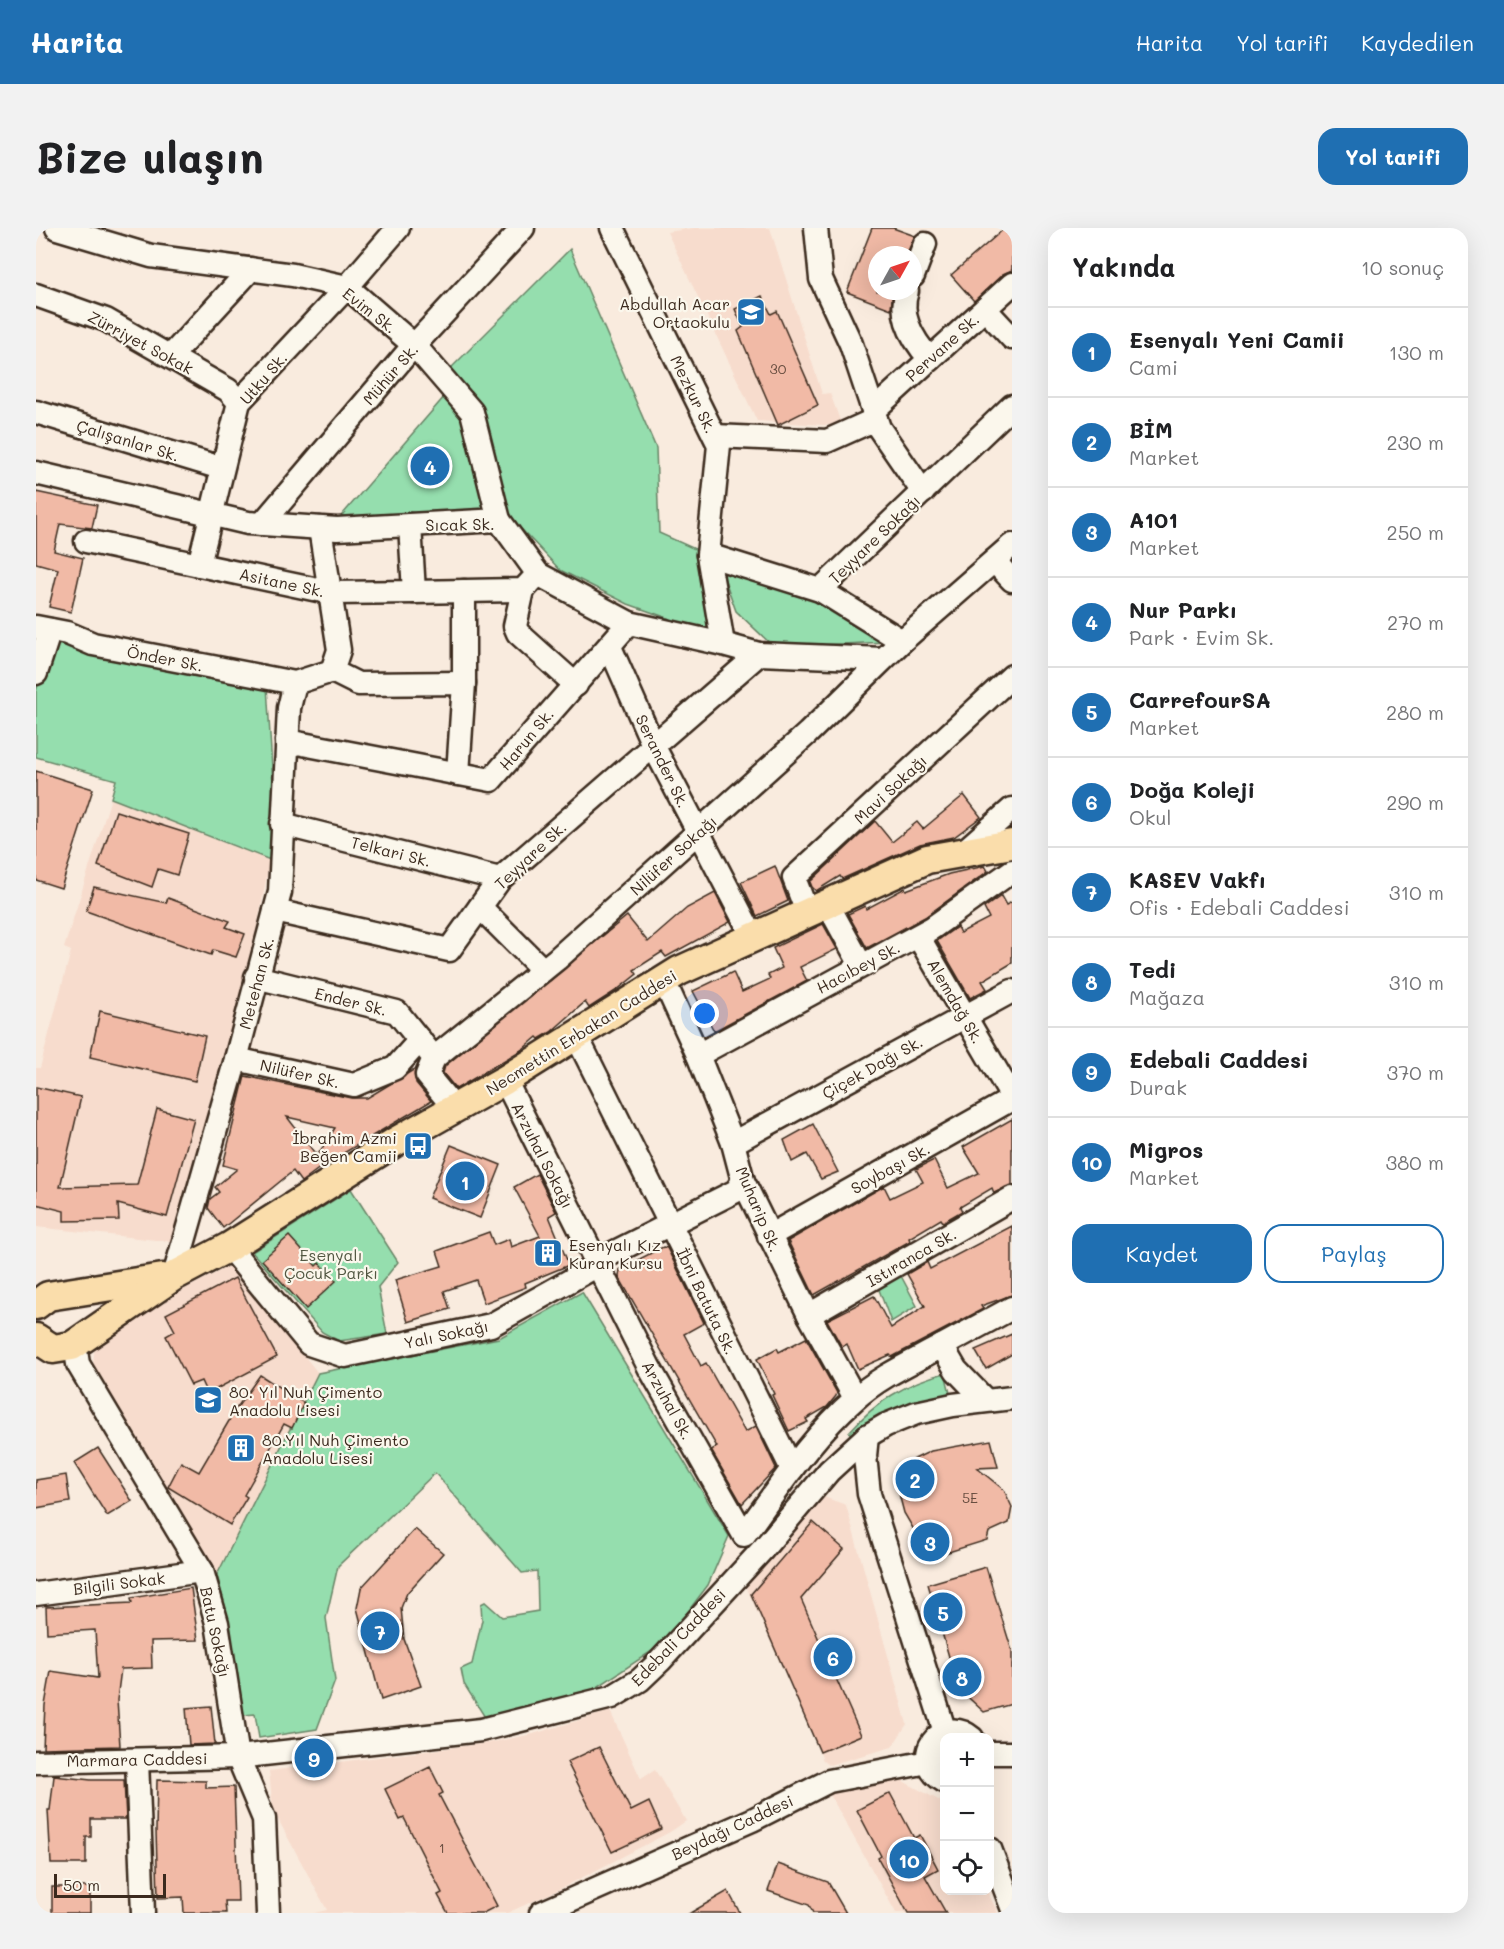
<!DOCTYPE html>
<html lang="tr">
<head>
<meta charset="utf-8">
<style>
	body { margin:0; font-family:Mali,sans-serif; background:#f2f2f2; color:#202124 }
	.controls { position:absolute; right:18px; bottom:18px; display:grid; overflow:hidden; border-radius:12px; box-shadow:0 6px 24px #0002 }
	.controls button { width:54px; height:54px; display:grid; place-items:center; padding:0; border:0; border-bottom:2px solid #e0e0e0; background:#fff; color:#202124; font:30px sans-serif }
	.compass { position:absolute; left:832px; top:18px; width:54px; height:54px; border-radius:50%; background:#fff; box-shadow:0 6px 24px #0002; rotate:50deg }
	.scale { position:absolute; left:18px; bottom:15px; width:112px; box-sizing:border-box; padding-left:6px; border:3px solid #3b2a1e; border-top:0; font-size:16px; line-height:21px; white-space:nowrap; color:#3b2a1e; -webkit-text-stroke:4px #fbf7ec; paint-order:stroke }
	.you { position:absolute; left:669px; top:786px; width:21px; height:21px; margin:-15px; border:4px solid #fff; border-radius:50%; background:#1a73e8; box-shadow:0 0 0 9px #1a73e833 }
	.badge { display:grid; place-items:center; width:39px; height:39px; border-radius:50%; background:#1f6fb2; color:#fff; font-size:20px; font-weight:700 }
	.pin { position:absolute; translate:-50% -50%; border:3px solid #fff; box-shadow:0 2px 6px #0006 }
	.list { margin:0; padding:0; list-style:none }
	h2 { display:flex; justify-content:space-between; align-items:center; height:78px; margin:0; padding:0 24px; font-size:26px }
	h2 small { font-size:20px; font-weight:400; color:#757577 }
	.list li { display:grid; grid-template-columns:39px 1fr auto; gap:18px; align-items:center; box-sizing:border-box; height:90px; padding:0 24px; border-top:2px solid #e0e0e0 }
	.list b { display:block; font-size:22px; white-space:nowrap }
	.list p { margin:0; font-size:20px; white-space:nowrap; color:#757577 }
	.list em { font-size:20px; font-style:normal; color:#757577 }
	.actions { display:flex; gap:12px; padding:18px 24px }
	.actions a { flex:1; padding:14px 0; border:2px solid #1f6fb2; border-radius:18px; text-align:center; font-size:21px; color:#1f6fb2 }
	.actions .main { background:#1f6fb2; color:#fff }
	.icon { flex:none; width:33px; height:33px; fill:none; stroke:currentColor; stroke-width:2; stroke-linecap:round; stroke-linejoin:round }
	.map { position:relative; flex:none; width:976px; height:1685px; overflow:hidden; border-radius:18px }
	header { display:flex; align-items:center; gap:36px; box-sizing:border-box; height:84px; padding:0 30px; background:#1f6fb2; color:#fff }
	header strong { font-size:28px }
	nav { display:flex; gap:33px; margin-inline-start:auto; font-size:21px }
	.intro { display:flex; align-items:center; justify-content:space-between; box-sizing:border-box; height:144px; padding:0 36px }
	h1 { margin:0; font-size:42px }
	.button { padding:15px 27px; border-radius:18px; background:#1f6fb2; color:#fff; font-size:21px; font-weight:700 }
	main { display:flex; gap:36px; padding:0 36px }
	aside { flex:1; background:#fff; border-radius:18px; box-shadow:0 6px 24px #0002 }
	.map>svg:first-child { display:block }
	.built { fill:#f7dccd }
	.green { fill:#95deae; stroke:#688466; stroke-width:1.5 }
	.building { fill:#f1baa6; stroke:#3b2a1e; stroke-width:1.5; fill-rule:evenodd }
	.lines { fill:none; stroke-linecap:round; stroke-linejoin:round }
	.minor-casing { stroke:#3b2a1e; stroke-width:27 }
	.major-casing { stroke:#3b2a1e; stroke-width:33 }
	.minor { stroke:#fbf7ec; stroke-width:22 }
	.major { stroke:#faddab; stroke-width:28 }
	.labels { text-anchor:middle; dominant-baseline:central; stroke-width:4.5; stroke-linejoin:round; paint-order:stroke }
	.number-label { font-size:14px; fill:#684e40 }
	.poi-label { font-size:16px; fill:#3b2a1e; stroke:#fbf7ec; text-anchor:start }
	.street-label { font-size:16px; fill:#3b2a1e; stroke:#fbf7ec }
	.park-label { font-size:16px; fill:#525742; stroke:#fbf7ec }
</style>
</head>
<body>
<header>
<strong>Harita</strong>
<nav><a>Harita</a><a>Yol tarifi</a><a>Kaydedilen</a></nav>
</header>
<div class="intro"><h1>Bize ulaşın</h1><a class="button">Yol tarifi</a></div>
<main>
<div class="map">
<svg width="976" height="1685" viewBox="0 0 976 1685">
	<rect width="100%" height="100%" fill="#f9ebde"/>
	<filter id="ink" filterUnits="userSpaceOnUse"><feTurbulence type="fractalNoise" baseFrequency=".0167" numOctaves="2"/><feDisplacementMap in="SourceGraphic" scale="12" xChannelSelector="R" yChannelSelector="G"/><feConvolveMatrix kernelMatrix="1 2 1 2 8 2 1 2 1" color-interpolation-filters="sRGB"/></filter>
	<g filter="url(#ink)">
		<g class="built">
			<path d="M658 0H734L786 166 794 165 806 198 721 193 631 4Z"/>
			<path d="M75 570 234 632 207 771 174 873 138 1014 0 999V840H4L35 723 28 720Z"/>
			<path d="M195 1037 282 1145 184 1345 179 1343 95 1200 57 1142 58 1124 72 1101Z"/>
			<path d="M785 1268 810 1277 871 1496 856 1519 793 1537 787 1532 709 1356Z"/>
			<path d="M574 1483 605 1551 619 1542 650 1593 634 1604 524 1661 471 1685H278L291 1682 237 1582 233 1543 452 1515 497 1506Z"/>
			<path d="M865 1552 908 1575V1662L951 1663 962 1685H860L793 1565 829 1556Z"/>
		</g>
		<g class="green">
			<path d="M534 21 620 220 623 305 659 321 680 407 592 376 524 342 473 288 442 181 414 141Z"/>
			<path d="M409 168 427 192 452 285 300 294Z"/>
			<path d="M686 344 783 370 851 414 738 419 700 383Z"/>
			<path d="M16 413 231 458 239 589 234 632 75 570 80 552 0 529V463Z"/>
			<path d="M315 961 362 1034 342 1059 351 1106 303 1113 286 1104 216 1024Z"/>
			<path d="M864 1046 881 1078 855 1094 842 1059Z"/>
			<path d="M546 1064 693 1308 672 1357 628 1415 554 1464 450 1491 428 1456 425 1441 436 1436 446 1392 445 1376 449 1374 466 1389 502 1383 501 1343 486 1345 399 1245 302 1338 290 1390 299 1453 281 1501 223 1510 219 1486 208 1487 189 1378 181 1347 282 1145 463 1110Z"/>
			<path d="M909 1145 915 1169 817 1209 813 1204C840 1174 869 1155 909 1145Z"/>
		</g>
		<g class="building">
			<path d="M836 0H857L879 8 870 27H841V63H857L855 81 811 64Z"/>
			<path d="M969 0H976V42L967 46 938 73 915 47Z"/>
			<path d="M726 68 735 86 741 83 782 177 742 197 702 103 707 99 699 81Z"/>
			<path d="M0 264 61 277 56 300 24 296 18 323 47 330 35 384 13 379 22 341 0 335Z"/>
			<path d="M0 543 57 561 25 660 0 652Z"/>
			<path d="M928 567 945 589 918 609 884 616 806 651 804 648 780 663 776 659 774 654 839 593 856 614 881 594 887 601Z"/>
			<path d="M80 583 153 606 141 647 122 641 116 659 62 638Z"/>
			<path d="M739 638 752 673 721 688 705 654Z"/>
			<path d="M949 638 952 643 889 689 831 720 812 686 829 678 830 681 869 660 870 662 913 646Z"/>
			<path d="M58 659 130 675 132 670 194 693 190 699 209 706 200 729 177 722 175 727 50 683Z"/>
			<path d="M679 665 694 694 630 729 626 724 598 742 601 746 581 762 553 780 549 774 515 804 503 811 501 809 487 821 420 861 407 845 409 838 591 688 612 714 651 680Z"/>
			<path d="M965 668 970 677 976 674V735L946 753 951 761 934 770 901 713 921 699 924 705 953 690 948 680Z"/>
			<path d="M787 696 801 721 764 739 771 753 678 803 657 763 697 744 706 764 734 751 732 747 746 740 737 720Z"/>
			<path d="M64 783 169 808 159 853 54 829Z"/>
			<path d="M379 841 380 855 395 873 289 936 265 954 257 943 187 1000 172 980 174 971 183 964 179 959 201 941 187 937 209 848 315 870H331ZM251 889 299 900 281 928Z"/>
			<path d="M0 859 45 869 24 959 101 957 121 881 158 891 131 989 82 976 83 992 28 993V983L0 976Z"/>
			<path d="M976 891V957L958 965 956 960 924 979 926 983 907 994 905 991 873 1010 874 1013 778 1067 752 1013 848 958 854 970 887 954 880 941 898 932 912 960 943 945 927 919Z"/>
			<path d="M777 896 802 944 785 951 771 926 756 934 748 912Z"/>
			<path d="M415 917 465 937 444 990 393 970Z"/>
			<path d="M501 946 520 984 513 988 533 1037 489 1055 490 1059 448 1075 440 1052 408 1063 414 1081 372 1094 359 1052 406 1038 401 1023 453 1004 458 1017 473 1011 475 1019 504 1008 478 959Z"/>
			<path d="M976 998V1067L945 1078 947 1081 856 1129 854 1127 822 1141 811 1116 806 1119 791 1092 838 1068 855 1100 889 1078 871 1046 891 1034 894 1041Z"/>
			<path d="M253 1008 280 1038 283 1035 300 1053 270 1081 226 1032Z"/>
			<path d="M627 1019 631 1020 668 1095 648 1106 665 1138 670 1135 709 1204 720 1198 740 1240 706 1276 675 1222 681 1219 583 1049 584 1041Z"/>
			<path d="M199 1050 241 1129 171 1166 165 1153 155 1157 130 1108 139 1103 130 1086Z"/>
			<path d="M976 1106V1126L950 1141 939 1122Z"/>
			<path d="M770 1110 801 1165 800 1168 791 1179 770 1191 772 1194 753 1203 736 1167 738 1166 721 1131 741 1120 743 1124Z"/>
			<path d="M224 1147 268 1175 256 1200 248 1196 208 1267 211 1269 194 1297 132 1259 145 1234 163 1244 200 1181Z"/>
			<path d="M955 1212 962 1239 941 1240 968 1262 976 1279 973 1295 953 1304 951 1312 900 1328 881 1307 868 1285 861 1258 874 1233 895 1223Z"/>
			<path d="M62 1220 96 1273 71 1288 38 1235Z"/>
			<path d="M30 1247 34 1274 0 1280V1252Z"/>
			<path d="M777 1294 808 1321 765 1371 825 1507 784 1524 715 1366Z"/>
			<path d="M379 1301 407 1325 371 1365 365 1380 368 1411 385 1458 345 1472 321 1380 325 1360Z"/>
			<path d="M950 1339 976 1423V1476L948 1484 922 1460 892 1356Z"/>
			<path d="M155 1360 162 1412 115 1413 116 1440 85 1441 81 1472 84 1518 7 1520 9 1477 15 1443 62 1450 59 1402 11 1405 10 1379 96 1375 95 1370Z"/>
			<path d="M175 1478 179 1516 153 1517 150 1480Z"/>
			<path d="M563 1519 595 1583 613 1574 625 1601 576 1624 531 1534Z"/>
			<path d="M394 1539 407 1565 403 1567 461 1678 447 1685H412L402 1667 406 1665 368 1590 364 1592 349 1561Z"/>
			<path d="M18 1548 55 1552H88L90 1591H55V1609H50V1636H15L12 1582H14Z"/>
			<path d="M121 1552 170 1553V1560L198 1559 202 1673H189L190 1685H148L147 1669 122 1670 120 1603Z"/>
			<path d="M854 1565 878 1610 884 1607 902 1641 889 1648 910 1685H872L842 1630 845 1628 821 1582Z"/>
			<path d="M742 1636 792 1654 810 1685H777L773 1677 732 1663Z"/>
			<rect x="16" y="1659" width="38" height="26"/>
			<path d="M692 1663 704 1685H654Z"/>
		</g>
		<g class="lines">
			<g class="minor-casing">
				<g id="minor">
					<path d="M21 0 115 28 257 47 311 59 379 118 436 184 463 292"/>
					<path d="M576 0 683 217 672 327 687 416"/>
					<path d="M780 0 785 51 815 116 843 200 887 264"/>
					<path d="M877 48 889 16"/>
					<path d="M871 63C862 88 877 112 894 131"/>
					<path d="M0 67 70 92 192 162 203 174"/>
					<path d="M949 81 976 110"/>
					<path d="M135 128 215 41"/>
					<path d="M837 183 976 56"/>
					<path d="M0 184 185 240"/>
					<path d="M679 208 791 213 840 191"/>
					<path d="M0 245 212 295 301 301 463 292 502 346 593 395 687 416 723 426 847 431"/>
					<path d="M226 296 372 124 487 0"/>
					<path d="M50 313 296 365 378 364 374 297"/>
					<path d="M672 327 784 362 866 413"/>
					<path d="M958 333 976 352"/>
					<path d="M163 337 203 174 311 59 362 0"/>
					<path d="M487 362 479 398 482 405 540 457"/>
					<path d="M784 362 976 178"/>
					<path d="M428 363V455"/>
					<path d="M378 364 487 362 502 346"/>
					<path d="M0 399 31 405 57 416 259 455 296 443 303 422 284 300"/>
					<path d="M574 419 618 519 717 709"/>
					<path d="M296 443 322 456 428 455 422 546"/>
					<path d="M0 445 14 402"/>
					<path d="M251 513 455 552 593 395"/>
					<path d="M246 596 464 651"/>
					<path d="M926 625 976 581"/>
					<path d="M791 675 825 737"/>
					<path d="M444 679 507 742"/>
					<path d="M239 683 413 722 464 651 723 426"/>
					<path d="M771 684 758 650 976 448"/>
					<path d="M882 708 976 869"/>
					<path d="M220 749 361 784 398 830 391 847 419 881"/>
					<path d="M628 753 662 827 697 915 707 953 773 1087 819 1170"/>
					<path d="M540 807 756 1241"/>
					<path d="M662 827 896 700 976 643"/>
					<path d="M398 830 521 731 772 505 866 413 976 317"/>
					<path d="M200 831 318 857 359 840 384 812"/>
					<path d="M469 852 613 1139 708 1307C742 1261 775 1209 819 1171 844 1148 877 1134 906 1118L920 1142 949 1172"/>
					<path d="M697 915 976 763"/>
					<path d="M733 1008 976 871"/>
					<path d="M193 1019 273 1116 309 1128 455 1097 555 1041 561 1033 700 963 707 953"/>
					<path d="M138 1048 200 831 244 664 253 480 259 455"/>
					<path d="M773 1087 976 970"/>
					<path d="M39 1116 42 1136 166 1343 181 1395 202 1529 228 1591 232 1685"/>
					<path d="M906 1118 976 1080"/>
					<path d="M831 1208 829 1228 833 1266 909 1504"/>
					<path d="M0 1366 166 1343"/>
					<path d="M954 1525H976"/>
					<path d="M101 1532 107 1685"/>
					<path d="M0 1534 202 1529 445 1502 576 1469 604 1452 624 1433 727 1321 793 1243 831 1208 850 1197 880 1185 917 1177 976 1170"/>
					<path d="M908 1553C871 1532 906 1484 936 1510"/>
					<path d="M954 1621 976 1679"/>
					<path d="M505 1685 716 1592 793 1553 892 1534"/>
				</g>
			</g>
			<g class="major-casing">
				<g id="major">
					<path d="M0 1077 12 1068 127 1050"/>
					<path d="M0 1110 17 1121 36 1118 138 1048 193 1019 359 914 469 852 643 743 891 631 976 616"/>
				</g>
			</g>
			<use href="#minor" class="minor"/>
			<use href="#major" class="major"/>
		</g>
	</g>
	<defs>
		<g id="school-square" transform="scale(1.5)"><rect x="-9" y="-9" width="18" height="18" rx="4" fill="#1f6fb2" stroke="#fbf7ec"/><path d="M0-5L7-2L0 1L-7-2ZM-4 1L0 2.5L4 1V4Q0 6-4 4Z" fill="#fff"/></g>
		<g id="bus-square" transform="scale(1.5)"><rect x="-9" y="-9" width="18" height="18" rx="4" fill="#1f6fb2" stroke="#fbf7ec"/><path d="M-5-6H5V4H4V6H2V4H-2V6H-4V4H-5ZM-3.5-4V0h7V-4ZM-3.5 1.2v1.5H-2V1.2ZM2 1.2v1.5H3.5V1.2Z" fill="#fff"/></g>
		<g id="building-square" transform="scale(1.5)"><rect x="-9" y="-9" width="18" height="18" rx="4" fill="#1f6fb2" stroke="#fbf7ec"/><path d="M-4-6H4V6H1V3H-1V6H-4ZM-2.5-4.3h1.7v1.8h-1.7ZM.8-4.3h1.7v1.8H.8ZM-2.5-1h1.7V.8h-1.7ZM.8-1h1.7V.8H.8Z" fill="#fff"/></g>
	</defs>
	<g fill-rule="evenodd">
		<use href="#school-square" x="715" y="84"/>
		<use href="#bus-square" x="382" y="918"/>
		<use href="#building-square" x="512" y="1025"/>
		<use href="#school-square" x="172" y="1172"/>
		<use href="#building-square" x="205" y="1220"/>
	</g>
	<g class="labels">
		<g class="number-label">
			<text x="742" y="140">30</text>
			<text x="934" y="1269">5E</text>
			<text x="406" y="1619">1</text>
		</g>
		<g class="poi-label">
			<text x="694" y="75" text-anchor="end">Abdullah Acar<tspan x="694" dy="18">Ortaokulu</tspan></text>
			<text x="361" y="909" text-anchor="end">İbrahim Azmi<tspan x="361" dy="18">Beğen Camii</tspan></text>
			<text x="533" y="1016">Esenyalı Kız<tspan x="533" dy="18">Kuran Kursu</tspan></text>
			<text x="193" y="1163">80. Yıl Nuh Çimento<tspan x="193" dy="18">Anadolu Lisesi</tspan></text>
			<text x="226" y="1211">80.Yıl Nuh Çimento<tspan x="226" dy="18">Anadolu Lisesi</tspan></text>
		</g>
		<g class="street-label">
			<text transform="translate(334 82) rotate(38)">Evim Sk.</text>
			<text transform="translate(105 114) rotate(28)">Zürriyet Sokak</text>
			<text transform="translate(906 119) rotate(-42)">Pervane Sk.</text>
			<text transform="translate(354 146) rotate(-49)">Mühür Sk.</text>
			<text transform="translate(227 150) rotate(-49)">Utku Sk.</text>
			<text transform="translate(658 166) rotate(64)">Mezkur Sk.</text>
			<text transform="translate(92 212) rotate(17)">Çalışanlar Sk.</text>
			<text transform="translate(424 296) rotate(-1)">Sıcak Sk.</text>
			<text transform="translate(838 311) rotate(-44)">Teyyare Sokağı</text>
			<text transform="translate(246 354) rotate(12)">Asitane Sk.</text>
			<text transform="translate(129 430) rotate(11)">Önder Sk.</text>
			<text transform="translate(490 511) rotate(-50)">Harun Sk.</text>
			<text transform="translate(627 533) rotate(64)">Serander Sk.</text>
			<text transform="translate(854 561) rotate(-43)">Mavi Sokağı</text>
			<text transform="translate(355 623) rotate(14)">Telkari Sk.</text>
			<text transform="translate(494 627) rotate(-43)">Teyyare Sk.</text>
			<text transform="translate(637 627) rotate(-42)">Nilüfer Sokağı</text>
			<text transform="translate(822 739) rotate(-28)">Hacıbey Sk.</text>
			<text transform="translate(220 755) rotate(-75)">Metehan Sk.</text>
			<text transform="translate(315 773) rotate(14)">Ender Sk.</text>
			<text transform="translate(920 773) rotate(60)">Alemdağ Sk.</text>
			<text transform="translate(545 804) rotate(-32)">Necmettin Erbakan Caddesi</text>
			<text transform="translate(836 839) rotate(-29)">Çiçek Dağı Sk.</text>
			<text transform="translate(264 845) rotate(13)">Nilüfer Sk.</text>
			<text transform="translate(507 927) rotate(63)">Arzuhal Sokağı</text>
			<text transform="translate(854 940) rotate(-29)">Soybaşı Sk.</text>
			<text transform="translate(723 981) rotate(67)">Muharip Sk.</text>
			<text transform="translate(875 1029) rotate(-30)">Istıranca Sk.</text>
			<text transform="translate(671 1073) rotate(64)">İbni Batuta Sk.</text>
			<text transform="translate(410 1106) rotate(-12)">Yalı Sokağı</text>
			<text transform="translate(632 1172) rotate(61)">Arzuhal Sk.</text>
			<text transform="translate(83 1355) rotate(-7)">Bilgili Sokak</text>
			<text transform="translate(180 1404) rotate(78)">Batu Sokağı</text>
			<text transform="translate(642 1409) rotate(-46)">Edebali Caddesi</text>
			<text transform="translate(101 1531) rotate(-1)">Marmara Caddesi</text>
			<text transform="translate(696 1599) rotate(-25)">Beydağı Caddesi</text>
		</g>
		<g class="park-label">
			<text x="295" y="1026">Esenyalı<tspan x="295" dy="18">Çocuk Parkı</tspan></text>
		</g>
	</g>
</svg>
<div class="controls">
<button>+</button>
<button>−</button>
<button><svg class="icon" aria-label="locate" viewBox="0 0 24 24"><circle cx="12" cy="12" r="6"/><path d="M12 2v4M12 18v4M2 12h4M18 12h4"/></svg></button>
</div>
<svg class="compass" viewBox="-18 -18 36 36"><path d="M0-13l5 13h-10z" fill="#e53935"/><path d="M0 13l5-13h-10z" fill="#757577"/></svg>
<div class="scale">50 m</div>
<div class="you"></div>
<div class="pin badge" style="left:429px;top:953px">1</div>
<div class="pin badge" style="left:879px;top:1251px">2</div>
<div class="pin badge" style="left:894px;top:1314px">3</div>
<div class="pin badge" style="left:394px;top:238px">4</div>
<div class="pin badge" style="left:907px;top:1384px">5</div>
<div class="pin badge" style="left:797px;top:1429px">6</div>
<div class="pin badge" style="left:344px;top:1403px">7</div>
<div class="pin badge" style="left:926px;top:1449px">8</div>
<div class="pin badge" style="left:278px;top:1530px">9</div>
<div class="pin badge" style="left:873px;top:1631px">10</div>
</div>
<aside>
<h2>Yakında<small>10 sonuç</small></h2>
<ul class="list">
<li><span class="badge">1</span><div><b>Esenyalı Yeni Camii</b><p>Cami</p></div><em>130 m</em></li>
<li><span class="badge">2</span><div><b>BİM</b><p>Market</p></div><em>230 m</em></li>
<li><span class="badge">3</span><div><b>A101</b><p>Market</p></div><em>250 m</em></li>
<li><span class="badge">4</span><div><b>Nur Parkı</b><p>Park · Evim Sk.</p></div><em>270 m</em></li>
<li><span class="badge">5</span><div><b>CarrefourSA</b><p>Market</p></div><em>280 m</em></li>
<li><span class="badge">6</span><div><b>Doğa Koleji</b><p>Okul</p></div><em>290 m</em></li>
<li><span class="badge">7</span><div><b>KASEV Vakfı</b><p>Ofis · Edebali Caddesi</p></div><em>310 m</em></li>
<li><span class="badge">8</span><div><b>Tedi</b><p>Mağaza</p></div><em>310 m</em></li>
<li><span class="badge">9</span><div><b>Edebali̇ Caddesi̇</b><p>Durak</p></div><em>370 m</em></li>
<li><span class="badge">10</span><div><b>Migros</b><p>Market</p></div><em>380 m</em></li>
</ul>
<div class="actions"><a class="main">Kaydet</a><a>Paylaş</a></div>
</aside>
</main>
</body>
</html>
